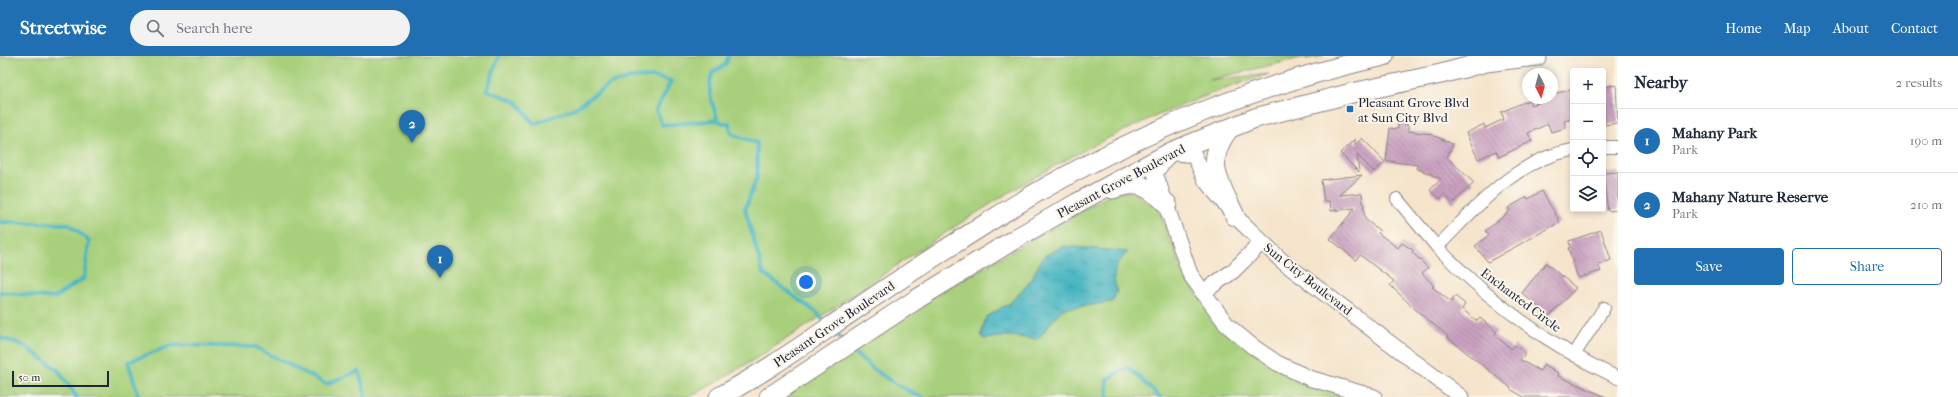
<!DOCTYPE html>
<html lang="en">
<head>
<meta charset="utf-8">
<style>
	body { margin:0; font-family:"IM FELL French Canon",serif; background:#f2f2f3; color:#1f2937 }
	.controls { position:absolute; right:12px; top:12px; display:grid; overflow:hidden; border-radius:4px; box-shadow:0 2px 6px #0003 }
	.controls button { width:36px; height:36px; display:grid; place-items:center; padding:0; border:0; border-bottom:1px solid #e0e1e3; background:#fff; color:#1f2937; font:20px sans-serif }
	.compass { position:absolute; left:1522px; top:12px; width:36px; height:36px; border-radius:50%; background:#fff; box-shadow:0 2px 6px #0003; rotate:174deg }
	.scale { position:absolute; left:12px; bottom:10px; width:97px; box-sizing:border-box; padding-left:4px; border:2px solid #22223b; border-top:0; font-size:11px; line-height:14px; white-space:nowrap; color:#22223b; -webkit-text-stroke:3px #fbf7ec; paint-order:stroke }
	.you { position:absolute; left:806px; top:226px; width:14px; height:14px; margin:-10px; border:3px solid #fff; border-radius:50%; background:#1a73e8; box-shadow:0 0 0 6px #1a73e833 }
	.badge { display:grid; place-items:center; width:26px; height:26px; border-radius:50%; background:#1f6fb2; color:#fff; font-size:13px; font-weight:700 }
	.pin { position:absolute; translate:-50% -33px; filter:drop-shadow(0 1px 2px #0008) }
	.pin::after { content:''; position:absolute; top:21px; width:14px; height:12px; background:inherit; clip-path:polygon(0 0,100% 0,50% 100%) }
	.list { margin:0; padding:0; list-style:none }
	h2 { display:flex; justify-content:space-between; align-items:center; height:52px; margin:0; padding:0 16px; font-size:17px }
	h2 small { font-size:13px; font-weight:400; color:#747a83 }
	.list li { display:grid; grid-template-columns:26px 1fr auto; gap:12px; align-items:center; box-sizing:border-box; height:64px; padding:0 16px; border-top:1px solid #e0e1e3 }
	.list b { display:block; font-size:15px; white-space:nowrap }
	.list p { margin:0; font-size:13px; white-space:nowrap; color:#747a83 }
	.list em { font-size:13px; font-style:normal; color:#747a83 }
	.actions { display:flex; gap:8px; padding:12px 16px }
	.actions a { flex:1; padding:9px 0; border:1px solid #1f6fb2; border-radius:4px; text-align:center; font-size:14px; color:#1f6fb2 }
	.actions .main { background:#1f6fb2; color:#fff }
	.icon { flex:none; width:22px; height:22px; fill:none; stroke:currentColor; stroke-width:2; stroke-linecap:round; stroke-linejoin:round }
	.map { position:relative; flex:none; width:1618px; height:341px; overflow:hidden }
	header { display:flex; align-items:center; gap:24px; box-sizing:border-box; height:56px; padding:0 20px; background:#1f6fb2; color:#fff }
	header strong { font-size:19px }
	nav { display:flex; gap:22px; margin-inline-start:auto; font-size:14px }
	.search { width:280px; height:36px; background:#f2f2f3; display:flex; align-items:center; gap:10px; box-sizing:border-box; padding:0 14px; border-radius:22px; color:#747a83; font-size:15px }
	main { display:flex }
	aside { flex:1; background:#fff }
	.map>svg:first-child { display:block }
	.green { fill:#a8d07b; stroke:#65795b }
	.water { fill:url(#water-ripples); stroke:#356c7e }
	.lines { fill:none; stroke-linecap:round; stroke-linejoin:round }
	.stream { stroke:#48b6c2; stroke-width:4 }
	.building { fill:url(#building-back-hatch) }
	.minor-casing { stroke:#8c8383; stroke-width:14 }
	.tertiary-casing { stroke:#8c8383; stroke-width:17 }
	.primary-casing { stroke:#8c8383; stroke-width:21 }
	.minor { stroke:#fff; stroke-width:12 }
	.tertiary { stroke:#fff; stroke-width:15 }
	.primary { stroke:#fff; stroke-width:19 }
	.poi-dot { fill:#1f6fb2; stroke:#fbf7ec; stroke-width:1.5 }
	.labels { text-anchor:middle; dominant-baseline:central; stroke-width:4; stroke-linejoin:round; paint-order:stroke }
	.poi-label { font-size:13px; fill:#22223b; stroke:#fbf7ec; text-anchor:start }
	.street-label { font-size:13px; fill:#22223b; stroke:#fbf7ec }
</style>
</head>
<body>
<header>
<strong>Streetwise</strong>
<div class="search"><svg class="icon" aria-label="search" viewBox="0 0 24 24"><circle cx="10" cy="10" r="6"/><path d="M15 15l6 6"/></svg>Search here</div>
<nav><a>Home</a><a>Map</a><a>About</a><a>Contact</a></nav>
</header>
<main>
<div class="map">
<svg width="1618" height="341" viewBox="0 0 1618 341">
	<defs>
		<pattern id="water-ripples" width="26" height="14" patternUnits="userSpaceOnUse"><rect width="26" height="14" fill="#48b6c2"/><path d="M2 4q2-2 4 0t4 0M15 11q2-2 4 0t4 0" fill="none" stroke="#3c949f"/></pattern>
		<pattern id="building-back-hatch" width="6" height="6" patternUnits="userSpaceOnUse"><rect width="6" height="6" fill="#c9a0c0"/><path d="M-1 5l2 2M0 0l6 6M5-1l2 2" fill="none" stroke="#a3829d"/></pattern>
	</defs>
	<rect width="100%" height="100%" fill="#fbf7ec"/>
	<filter id="ink" filterUnits="userSpaceOnUse"><feTurbulence type="fractalNoise" baseFrequency=".025" numOctaves="2"/><feDisplacementMap in="SourceGraphic" scale="8" xChannelSelector="R" yChannelSelector="G"/><feConvolveMatrix kernelMatrix="1 2 1 2 8 2 1 2 1" color-interpolation-filters="sRGB"/></filter>
	<filter id="wash" filterUnits="userSpaceOnUse"><feTurbulence type="fractalNoise" baseFrequency=".012" numOctaves="4" result="noise"/><feDisplacementMap in="SourceGraphic" scale="16" xChannelSelector="R" yChannelSelector="G"/><feGaussianBlur stdDeviation="0.9" result="paint"/><feColorMatrix in="noise" values="0 0 0 0 0 0 0 0 0 0 0 0 0 0 0 0 0 1.4 0 .05"/><feComposite in="paint" operator="in"/></filter>
	<g filter="url(#wash)">
		<rect width="100%" height="100%" fill="#f5e4cb"/>
		<g class="green">
			<path d="M0 0H1323L1306 3 1305 1 1209 24 1269 18C1176 47 1088 88 1005 139 898 204 800 281 690 341H0Z"/>
			<path d="M1130 135 1157 151 1185 220 1212 260 1348 341H775L935 239 1113 137Z"/>
		</g>
		<path class="water" d="M1064 190 1128 196C1115 209 1111 216 1117 236L1112 246 1062 253 1038 283 1007 280 984 283 981 279 986 261 1010 247 1028 228 1044 200Z"/>
		<g class="lines">
			<g class="stream">
				<path d="M499 0 487 34 517 46 534 68 575 52 610 28 631 22 654 21 671 25 656 54 662 69 718 64 722 67H729L732 78 757 87V121L745 153 763 217 817 257 826 267"/>
				<path d="M718 64C712 48 706 33 713 16L725 9 729 0"/>
				<path d="M0 166 69 168 89 185 84 222 54 242 0 236"/>
				<path d="M834 275 844 286"/>
				<path d="M0 282 21 288 57 313 77 341"/>
				<path d="M850 292C869 312 897 331 922 341"/>
				<path d="M139 341 128 306 172 289 255 291 326 328 359 315 366 341"/>
				<path d="M1108 341 1107 323 1128 311 1160 341"/>
			</g>
		</g>
		<g id="blocks">
			<g class="building">
				<path d="M1616 29 1618 67 1605 69 1603 31Z"/>
				<path d="M1570 34 1573 43V63L1564 65 1566 72 1551 76 1548 68 1528 77 1532 85 1499 101 1496 95 1478 103 1466 77 1484 68 1485 72 1504 63 1501 56 1529 44 1531 49 1552 43V38Z"/>
				<path d="M1398 68 1408 69V75L1430 78 1453 88 1447 101 1474 127 1453 147 1444 138 1440 143 1430 134 1441 123 1416 112 1418 109 1386 105 1390 72 1398 73Z"/>
				<path d="M1362 82 1385 106 1374 116 1357 99 1359 116 1340 97 1355 83V89Z"/>
				<path d="M1618 116V154L1608 155 1603 117Z"/>
				<path d="M1362 119 1340 139 1362 137 1365 163 1380 175 1378 177 1398 192 1402 187 1413 194 1412 196 1428 212 1422 217 1434 230 1432 231 1451 246 1455 240 1465 248 1462 253 1477 265 1480 262 1497 276 1494 279 1512 293 1515 289 1526 297 1520 304 1540 315 1544 308 1559 318 1558 320 1606 341H1524L1510 333 1511 332 1447 281 1448 280 1416 254 1390 229 1394 225 1360 199 1356 204 1330 183 1355 152 1331 155 1330 145 1324 146 1321 124Z"/>
				<path d="M1542 135 1560 166 1488 206 1475 190 1489 179 1485 175 1510 155 1508 152 1527 141 1528 143Z"/>
				<path d="M1601 174 1611 204 1598 209 1601 215 1578 222 1568 192H1570L1569 185Z"/>
				<path d="M1546 207 1576 232 1549 260 1522 237Z"/>
			</g>
		</g>
	</g>
	<g filter="url(#ink)">
		<use href="#blocks" fill-opacity="0" stroke="#8c8383" stroke-width="1"/>
		<g class="lines">
			<g class="minor-casing">
				<g id="minor">
					<path d="M1603 91H1618"/>
					<path d="M1573 94C1515 103 1476 152 1437 191 1489 245 1550 290 1618 322"/>
					<path d="M1397 143 1437 191"/>
					<path d="M1574 299 1604 252"/>
				</g>
			</g>
			<g class="tertiary-casing">
				<g id="tertiary">
					<path d="M1171 96 1194 99 1206 125 1235 160 1282 205 1461 341"/>
					<path d="M1169 98 1155 117 1190 218 1227 269 1252 290 1277 307 1309 322 1374 341"/>
					<path d="M1202 237 1233 215 1261 187"/>
				</g>
			</g>
			<g class="primary-casing">
				<g id="primary">
					<path d="M1228 74C1203 107 1220 127 1235 160"/>
					<path d="M1113 133C1138 123 1149 131 1167 148"/>
					<path d="M719 341C762 318 803 289 843 262 888 231 933 201 979 172 1104 91 1239 32 1384 0"/>
					<path d="M769 341 917 243 1015 183 1077 147 1171 96 1255 62 1352 37 1441 18 1486 6 1537 0"/>
				</g>
			</g>
			<use href="#minor" class="minor"/>
			<use href="#tertiary" class="tertiary"/>
			<use href="#primary" class="primary"/>
		</g>
	</g>
	<rect class="poi-dot" x="1346" y="49" width="8" height="8" rx="2"/>
	<g class="labels">
		<g class="poi-label">
			<text x="1358" y="46">Pleasant Grove Blvd<tspan x="1358" dy="15">at Sun City Blvd</tspan></text>
		</g>
		<g class="street-label">
			<text transform="translate(1121 125) rotate(-28)">Pleasant Grove Boulevard</text>
			<text transform="translate(1308 223) rotate(38)">Sun City Boulevard</text>
			<text transform="translate(1521 244) rotate(37)">Enchanted Circle</text>
			<text transform="translate(834 268) rotate(-34)">Pleasant Grove Boulevard</text>
		</g>
	</g>
</svg>
<div class="controls">
<button>+</button>
<button>−</button>
<button><svg class="icon" aria-label="locate" viewBox="0 0 24 24"><circle cx="12" cy="12" r="6"/><path d="M12 2v4M12 18v4M2 12h4M18 12h4"/></svg></button>
<button><svg class="icon" aria-label="layers" viewBox="0 0 24 24"><path d="M12 4l9 5-9 5-9-5zM3 14l9 5 9-5"/></svg></button>
</div>
<svg class="compass" viewBox="-18 -18 36 36"><path d="M0-13l5 13h-10z" fill="#e53935"/><path d="M0 13l5-13h-10z" fill="#747a83"/></svg>
<div class="scale">50 m</div>
<div class="you"></div>
<div class="pin badge" style="left:440px;top:222px">1</div>
<div class="pin badge" style="left:412px;top:87px">2</div>
</div>
<aside>
<h2>Nearby<small>2 results</small></h2>
<ul class="list">
<li><span class="badge">1</span><div><b>Mahany Park</b><p>Park</p></div><em>190 m</em></li>
<li><span class="badge">2</span><div><b>Mahany Nature Reserve</b><p>Park</p></div><em>210 m</em></li>
</ul>
<div class="actions"><a class="main">Save</a><a>Share</a></div>
</aside>
</main>
</body>
</html>
